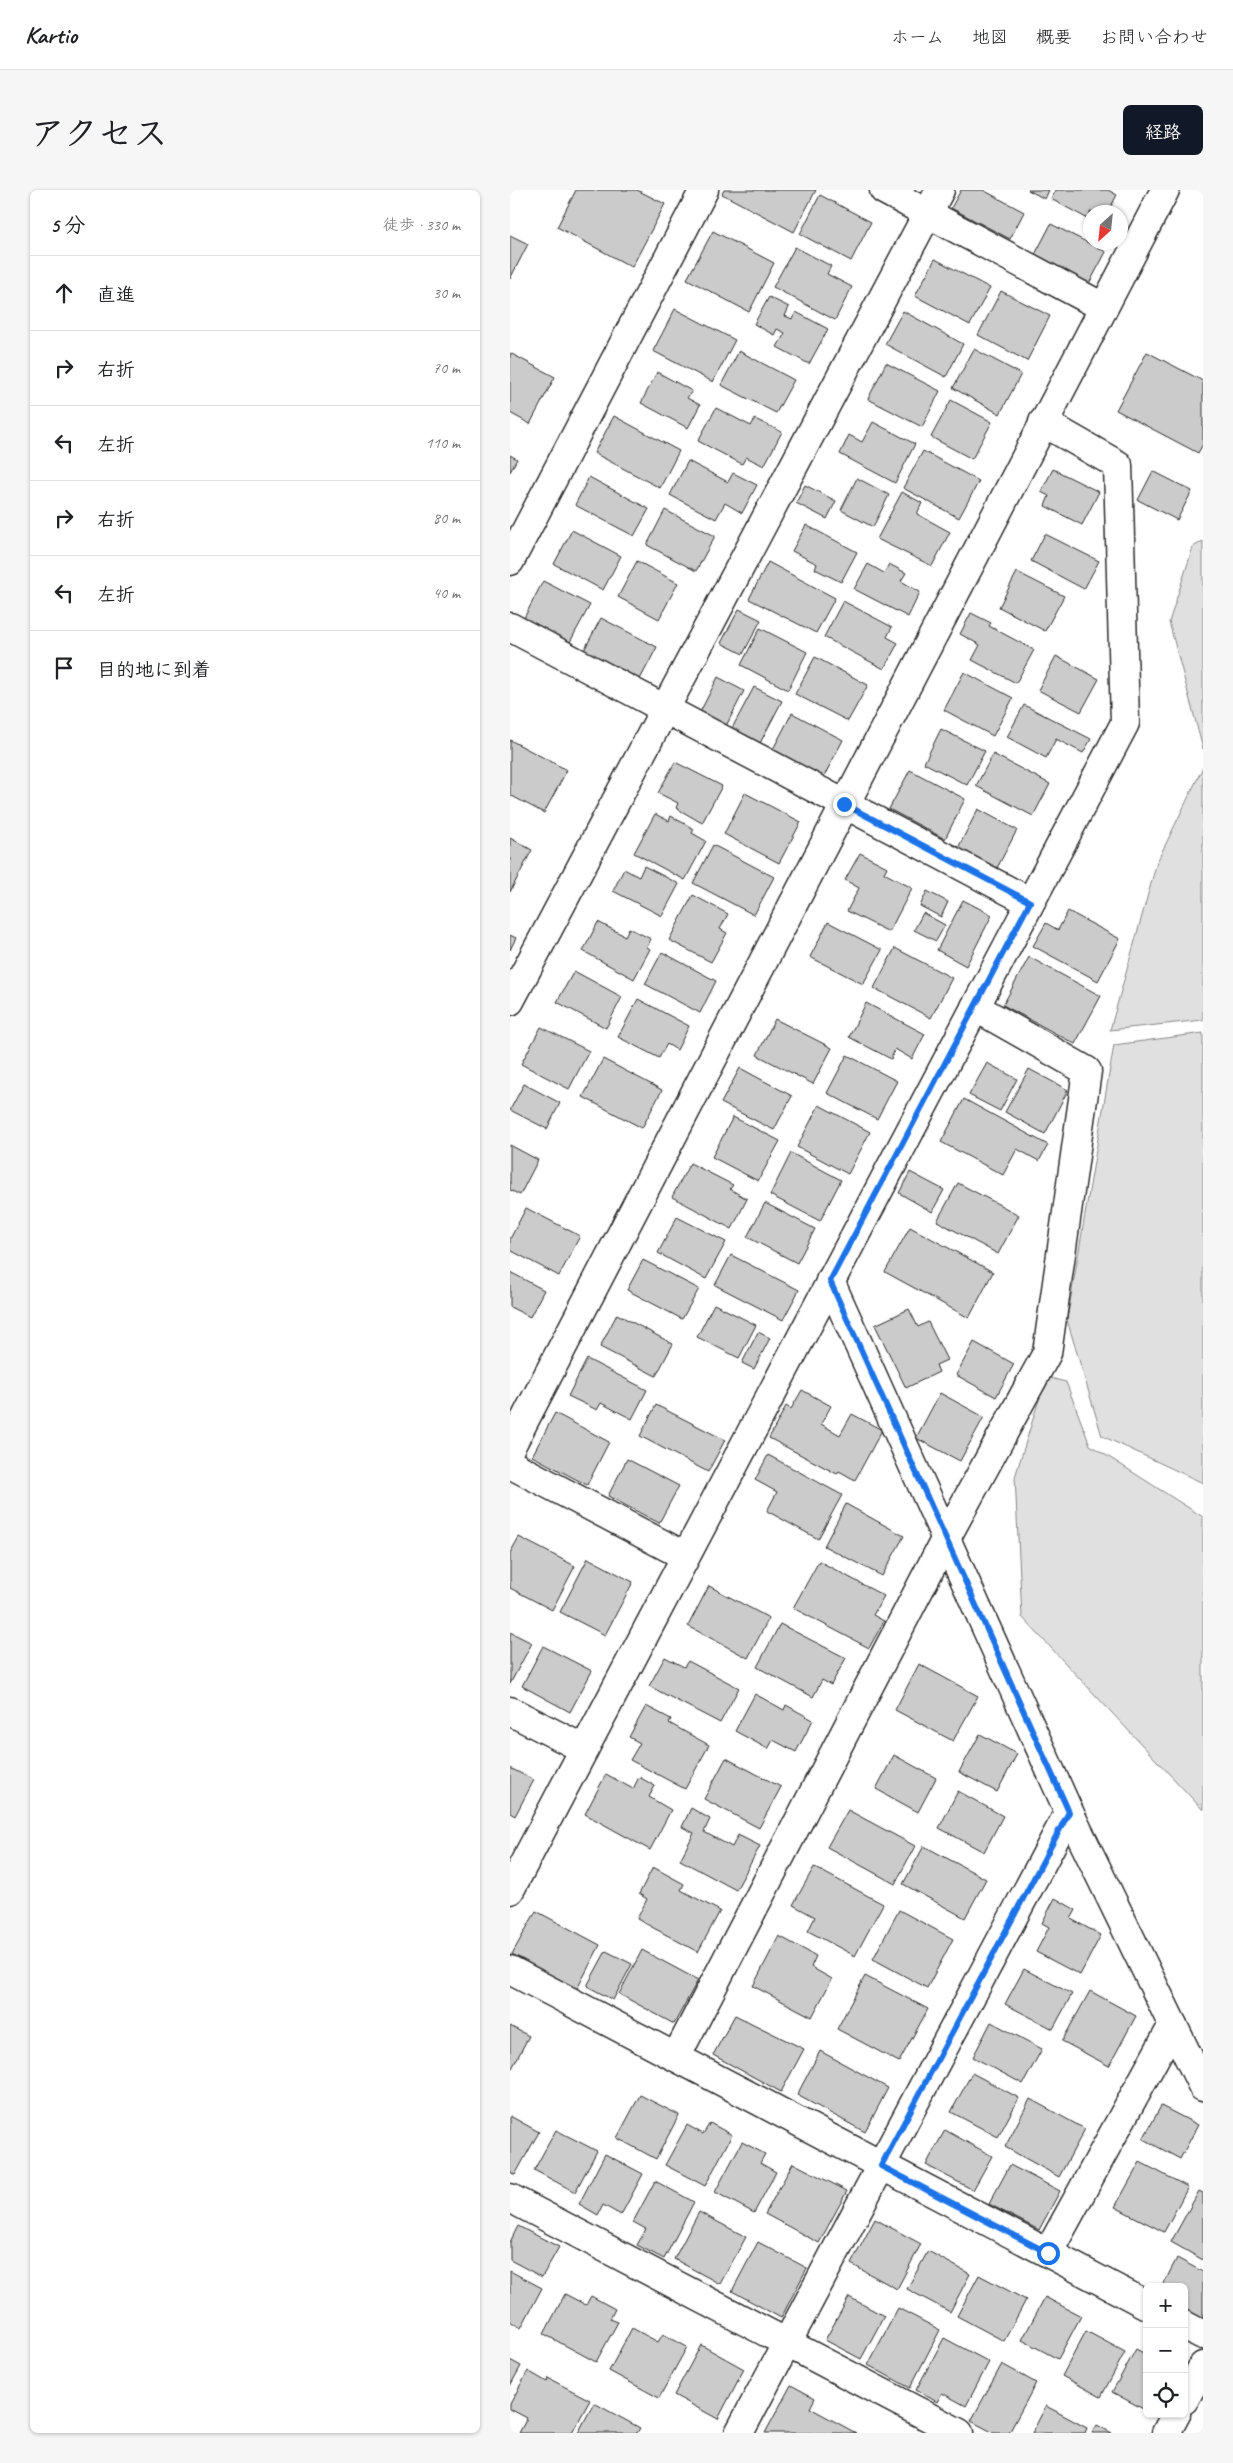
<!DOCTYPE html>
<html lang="ja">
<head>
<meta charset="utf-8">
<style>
	body { margin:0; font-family:Caveat,"Klee One",sans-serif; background:#f6f6f6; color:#202124 }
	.controls { position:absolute; right:15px; bottom:15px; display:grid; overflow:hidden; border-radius:8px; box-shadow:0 1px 4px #0004 }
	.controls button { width:45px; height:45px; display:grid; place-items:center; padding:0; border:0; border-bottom:1px solid #e0e0e0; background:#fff; color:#202124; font:25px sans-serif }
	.compass { position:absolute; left:573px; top:15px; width:45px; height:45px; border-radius:50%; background:#fff; box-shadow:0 1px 4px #0004; rotate:207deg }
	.stop { position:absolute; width:15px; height:15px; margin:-11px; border:4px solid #1a73e8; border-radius:50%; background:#fff }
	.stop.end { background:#1a73e8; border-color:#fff; box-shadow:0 1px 5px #0008 }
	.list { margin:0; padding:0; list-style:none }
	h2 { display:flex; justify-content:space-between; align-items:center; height:65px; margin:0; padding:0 20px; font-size:21px }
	h2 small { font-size:16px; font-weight:400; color:#757577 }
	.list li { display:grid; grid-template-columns:32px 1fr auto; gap:15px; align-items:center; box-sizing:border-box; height:75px; padding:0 20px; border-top:1px solid #e0e0e0 }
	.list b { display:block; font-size:19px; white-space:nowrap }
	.list em { font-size:16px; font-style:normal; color:#757577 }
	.icon { flex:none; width:28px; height:28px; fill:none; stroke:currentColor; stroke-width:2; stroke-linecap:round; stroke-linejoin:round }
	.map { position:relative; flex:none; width:693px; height:2243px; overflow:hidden; border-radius:8px }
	header { display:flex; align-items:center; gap:30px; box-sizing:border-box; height:70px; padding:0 25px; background:#fff; border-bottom:1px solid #e0e0e0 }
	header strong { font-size:24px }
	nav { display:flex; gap:28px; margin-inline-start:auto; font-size:18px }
	.intro { display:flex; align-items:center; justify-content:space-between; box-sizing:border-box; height:120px; padding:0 30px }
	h1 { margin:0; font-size:35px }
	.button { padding:12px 22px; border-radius:8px; background:#111827; color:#fff; font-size:18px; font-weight:700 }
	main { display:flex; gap:30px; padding:0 30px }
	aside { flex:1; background:#fff; border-radius:8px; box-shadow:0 1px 4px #0004 }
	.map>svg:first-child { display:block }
	.green { fill:#e0e0e0; stroke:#868686 }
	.building { fill:#cbcbcb; stroke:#2b2b2b }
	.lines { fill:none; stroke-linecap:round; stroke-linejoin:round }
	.street-casing { stroke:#2b2b2b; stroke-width:31 }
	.secondary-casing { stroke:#2b2b2b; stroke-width:31 }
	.street { stroke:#fff; stroke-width:28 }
	.secondary { stroke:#fff; stroke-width:28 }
	.route { stroke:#1a73e8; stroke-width:6 }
</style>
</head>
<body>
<header>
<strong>Kartio</strong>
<nav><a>ホーム</a><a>地図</a><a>概要</a><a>お問い合わせ</a></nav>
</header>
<div class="intro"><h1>アクセス</h1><a class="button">経路</a></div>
<main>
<aside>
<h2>5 分<small>徒歩 · 330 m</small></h2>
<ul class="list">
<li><svg class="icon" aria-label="ahead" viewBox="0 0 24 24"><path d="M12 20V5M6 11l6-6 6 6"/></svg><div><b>直進</b></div><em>30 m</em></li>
<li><svg class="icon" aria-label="right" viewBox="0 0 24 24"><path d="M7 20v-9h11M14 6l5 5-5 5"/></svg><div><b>右折</b></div><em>70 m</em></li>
<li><svg class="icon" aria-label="left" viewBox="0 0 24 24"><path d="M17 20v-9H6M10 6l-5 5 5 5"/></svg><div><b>左折</b></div><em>110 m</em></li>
<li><svg class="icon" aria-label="right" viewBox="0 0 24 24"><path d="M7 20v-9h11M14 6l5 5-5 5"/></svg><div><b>右折</b></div><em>80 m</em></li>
<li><svg class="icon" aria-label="left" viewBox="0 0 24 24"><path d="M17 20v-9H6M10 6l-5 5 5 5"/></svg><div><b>左折</b></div><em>40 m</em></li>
<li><svg class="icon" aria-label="arrive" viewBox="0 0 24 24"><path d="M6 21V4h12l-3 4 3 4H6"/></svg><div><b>目的地に到着</b></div></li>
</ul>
</aside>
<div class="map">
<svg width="693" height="2243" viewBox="0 0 693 2243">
	<rect width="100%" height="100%" fill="#fff"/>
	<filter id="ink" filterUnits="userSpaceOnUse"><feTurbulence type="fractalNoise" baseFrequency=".02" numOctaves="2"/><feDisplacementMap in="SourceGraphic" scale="10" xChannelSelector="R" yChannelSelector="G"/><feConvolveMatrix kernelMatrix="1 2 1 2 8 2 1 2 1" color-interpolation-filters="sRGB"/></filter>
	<g filter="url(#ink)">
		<g class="green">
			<path d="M693 351V559L659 432 683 357Z"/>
			<path d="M693 577V830L600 840 647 672Z"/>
			<path d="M693 843V1293L592 1246 557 1130 604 855Z"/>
			<path d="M536 1187 556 1192 580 1255 693 1327V1620L512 1427 505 1287Z"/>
		</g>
		<g class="building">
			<path d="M66 0H127L155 14 122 77 47 37Z"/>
			<path d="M214 0H306L284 42 212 4Z"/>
			<path d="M451 0H473L514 22 500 49 441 18Z"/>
			<path d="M518 0H539L535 9Z"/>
			<path d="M546 0H598L607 5 598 22H580V30L541 9Z"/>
			<path d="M310 5 361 32 341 71 290 44Z"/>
			<path d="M541 34 596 62 574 103 520 74Z"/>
			<path d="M203 41 264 73 239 122 177 89Z"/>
			<path d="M0 45 18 54 0 89Z"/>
			<path d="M285 57 321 76 317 84 342 97 325 130 263 97Z"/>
			<path d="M425 69 480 98 460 135 405 106Z"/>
			<path d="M491 101 540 126 517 171 468 145Z"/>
			<path d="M259 107 279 117 275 126 282 129 286 122 318 139 299 174 267 157 275 143 267 139 264 145 244 134Z"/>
			<path d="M165 119 225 150 203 192 143 161Z"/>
			<path d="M393 121 453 154 436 187 375 154Z"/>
			<path d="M464 159 511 184 490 224 443 198Z"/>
			<path d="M229 161 284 190 266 223 211 195Z"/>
			<path d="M637 162 693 191V254L688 263 606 220Z"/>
			<path d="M0 163 45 187 20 234 0 223Z"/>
			<path d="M376 173 430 201 412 237 358 209Z"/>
			<path d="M147 182 182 201 177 208 190 215 178 238 131 213Z"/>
			<path d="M441 210 482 232 462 269 421 247Z"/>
			<path d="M206 218 241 236 245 229 272 242 254 276 236 267 232 274 188 251Z"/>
			<path d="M104 226 169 261 150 298 84 263Z"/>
			<path d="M363 232 405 254 385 293 330 264 339 245 352 252Z"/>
			<path d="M413 261 469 291 449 328 393 298Z"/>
			<path d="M0 265 7 269 0 282Z"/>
			<path d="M178 271 218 292 223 283 247 295 232 323 215 313 206 329 160 305Z"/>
			<path d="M543 279 589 302 572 335 535 316 539 306 531 302Z"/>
			<path d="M643 281 682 301 667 330 628 310Z"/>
			<path d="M79 287 139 319 124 346 65 315Z"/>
			<path d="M347 288 379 305 363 337 331 320Z"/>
			<path d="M295 295 326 311 317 329 286 313Z"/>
			<path d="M392 302 412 313 407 324 440 342 422 376 367 349Z"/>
			<path d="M155 320 205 346 186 381 137 355Z"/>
			<path d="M296 335 347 362 331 392 305 379 307 374 282 361Z"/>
			<path d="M62 340 111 366 93 400 44 374Z"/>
			<path d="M535 344 589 371 574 399 521 371Z"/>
			<path d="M127 371 168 393 149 429 108 407Z"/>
			<path d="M258 372 325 408 306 443 239 409Z"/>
			<path d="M358 374 374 383 379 374 396 383 391 391 410 402 398 427 344 399Z"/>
			<path d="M507 382 554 406 535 441 489 417Z"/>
			<path d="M33 391 80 415 60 452 14 428Z"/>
			<path d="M333 411 382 437 377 447 388 453 374 479 314 447Z"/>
			<path d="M229 419 251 430 233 464 211 453Z"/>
			<path d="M461 423 481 433 479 436 524 460 506 493 462 470 470 455 450 444Z"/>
			<path d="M91 428 147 457 127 495 71 466Z"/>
			<path d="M250 438 297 462 278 500 231 475Z"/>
			<path d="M546 466 589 489 571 522 528 500Z"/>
			<path d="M305 467 358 495 338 531 285 504Z"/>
			<path d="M454 482 503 508 483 546 434 520Z"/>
			<path d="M208 487 234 501 216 536 190 522Z"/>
			<path d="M244 497 272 511 248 557 220 542Z"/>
			<path d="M514 515 581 549 573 563 546 549 536 568 497 547Z"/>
			<path d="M282 523 333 550 312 590 261 563Z"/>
			<path d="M431 539 475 561 457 595 414 573Z"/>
			<path d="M0 550 57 580 34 623 0 605Z"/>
			<path d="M483 564 540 594 523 626 466 596Z"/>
			<path d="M165 572 212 596 192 633 166 618 168 613 148 603Z"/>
			<path d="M400 580 455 609 435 649 379 619Z"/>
			<path d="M235 603 291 632 269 673 214 644Z"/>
			<path d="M468 619 507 640 487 678 448 658Z"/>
			<path d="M145 624 159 631 161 626 184 639 182 643 196 651 175 690 124 663Z"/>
			<path d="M0 648 22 660 0 702Z"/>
			<path d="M203 655 264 687 244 725 183 693Z"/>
			<path d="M350 663 377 677 374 683 402 698 379 742 337 721 349 698 335 690Z"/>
			<path d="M134 676 169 694 152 726 103 701 114 679 129 687Z"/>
			<path d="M417 701 438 712 431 727 410 716Z"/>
			<path d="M183 705 218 724 210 739 217 743 201 772 159 750Z"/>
			<path d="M453 710 482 725 456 776 427 760Z"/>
			<path d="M558 721 610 749 588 791 523 756 536 733 548 740Z"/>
			<path d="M413 723 435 735 426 751 404 740Z"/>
			<path d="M88 732 115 746 119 738 141 749 137 757 140 759 124 789 73 761Z"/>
			<path d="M318 732 372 760 353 794 300 767Z"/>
			<path d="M0 745 6 748 0 760Z"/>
			<path d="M385 758 442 788 421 828 364 798Z"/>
			<path d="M152 762 206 791 190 823 135 794Z"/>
			<path d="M519 767 591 806 565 854 493 815Z"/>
			<path d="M64 781 112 807 96 838 47 812Z"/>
			<path d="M128 809 179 836 167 860 157 854 149 868 108 847Z"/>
			<path d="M356 813 415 844 402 869 385 859 381 869 339 847Z"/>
			<path d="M265 829 322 858 303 894 247 865Z"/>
			<path d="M31 837 79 861 59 899 11 874Z"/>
			<path d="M337 865 387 891 367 929 317 903Z"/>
			<path d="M93 869 152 900 132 938 73 907Z"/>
			<path d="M477 873 507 889 490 921 459 905Z"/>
			<path d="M230 878 282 906 264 940 211 913Z"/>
			<path d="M519 879 558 900 535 944 495 922Z"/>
			<path d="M14 894 50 913 37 939 0 920Z"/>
			<path d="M454 909 538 955 529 971 507 959 493 985 431 952Z"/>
			<path d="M309 915 360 942 338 984 287 957Z"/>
			<path d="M223 927 270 951 248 991 202 967Z"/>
			<path d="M0 955 28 970 10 1005 0 1000Z"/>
			<path d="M281 963 331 990 310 1031 260 1005Z"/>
			<path d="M180 973 223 995 220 999 237 1009 222 1039 162 1007Z"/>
			<path d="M400 982 434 1000 422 1022 389 1003Z"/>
			<path d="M448 993 509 1025 488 1064 427 1031Z"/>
			<path d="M255 1013 305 1039 287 1073 237 1047Z"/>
			<path d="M16 1018 70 1046 49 1086 0 1060V1049Z"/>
			<path d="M167 1027 216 1052 196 1089 148 1063Z"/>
			<path d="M400 1037 483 1082 459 1128 375 1082Z"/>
			<path d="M221 1065 289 1100 273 1130 205 1095Z"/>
			<path d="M133 1070 189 1099 172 1129 117 1100Z"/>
			<path d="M0 1082 34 1100 20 1127 0 1117Z"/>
			<path d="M204 1114 246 1135 229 1168 187 1147Z"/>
			<path d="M399 1119 408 1137 418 1132 437 1170 426 1175 429 1182 396 1198 365 1135Z"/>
			<path d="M107 1124 163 1154 146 1186 90 1157Z"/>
			<path d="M248 1142 260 1148 244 1179 232 1173Z"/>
			<path d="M464 1152 504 1174 486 1207 446 1185Z"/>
			<path d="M77 1169 137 1200 122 1229 91 1213 87 1220 58 1206Z"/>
			<path d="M292 1200 321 1216 311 1234 330 1245 342 1224 372 1240 345 1290 329 1281 327 1284 259 1248 276 1216 281 1219Z"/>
			<path d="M430 1203 474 1227 450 1271 406 1248Z"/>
			<path d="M146 1215 215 1250 198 1282 130 1246Z"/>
			<path d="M45 1223 99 1252 77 1295 22 1266Z"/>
			<path d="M258 1265 332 1305 308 1349 257 1321 267 1302 245 1290Z"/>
			<path d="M117 1269 169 1296 149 1333 98 1306Z"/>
			<path d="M336 1314 394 1346 372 1386 314 1356Z"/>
			<path d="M9 1347 65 1376 42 1420 0 1398V1363Z"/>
			<path d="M78 1368 123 1392 95 1445 50 1422Z"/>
			<path d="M309 1371 374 1406 363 1425 374 1431 359 1458 283 1418Z"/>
			<path d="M199 1396 259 1428 238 1468 178 1436Z"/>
			<path d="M270 1434 336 1468 321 1495 312 1490 303 1507 247 1477Z"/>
			<path d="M0 1442 22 1453 0 1494Z"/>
			<path d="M33 1456 82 1481 60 1522 12 1496Z"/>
			<path d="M155 1467 174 1477 178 1471 229 1498 210 1533 139 1496Z"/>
			<path d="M409 1474 468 1506 443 1551 385 1520Z"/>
			<path d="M245 1504 274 1520 276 1515 303 1530 286 1562 263 1550 258 1559 225 1541Z"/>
			<path d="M136 1516 161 1529 159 1533 199 1555 175 1599 120 1570 130 1553 119 1547Z"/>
			<path d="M470 1544 507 1564 487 1602 449 1582Z"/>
			<path d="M384 1565 426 1588 408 1622 366 1599Z"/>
			<path d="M216 1568 271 1597 249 1638 194 1609Z"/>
			<path d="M0 1578 24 1590 5 1626 0 1623Z"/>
			<path d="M96 1584 123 1599 129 1587 145 1596 139 1607 161 1620 140 1660 75 1624Z"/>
			<path d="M448 1601 493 1626 474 1662 429 1638Z"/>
			<path d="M181 1618 200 1629 194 1642 222 1657 228 1645 250 1656 226 1700 170 1670 184 1643 172 1637Z"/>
			<path d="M338 1620 405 1656 385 1694 317 1657Z"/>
			<path d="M414 1656 476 1689 455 1728 393 1694Z"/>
			<path d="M143 1677 174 1694 171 1700 210 1721 188 1762 127 1729 137 1709 129 1704Z"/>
			<path d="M304 1677 373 1714 345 1766 298 1741 305 1727 283 1715Z"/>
			<path d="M545 1708 566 1720 561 1729 591 1745 570 1785 526 1762 539 1737 532 1733Z"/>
			<path d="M389 1720 443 1749 417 1798 363 1769Z"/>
			<path d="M26 1721 90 1755 67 1799 2 1764Z"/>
			<path d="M269 1746 306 1766 301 1777 322 1789 302 1827 243 1796Z"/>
			<path d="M132 1760 188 1790 164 1834 109 1804Z"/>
			<path d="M96 1761 122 1774 103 1810 77 1796Z"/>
			<path d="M514 1779 562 1804 543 1839 495 1814Z"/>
			<path d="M355 1786 418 1819 389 1872 327 1839Z"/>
			<path d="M580 1801 626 1826 599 1876 552 1851Z"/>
			<path d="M225 1825 294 1859 271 1902 203 1865Z"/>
			<path d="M481 1832 532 1859 513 1894 463 1867Z"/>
			<path d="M0 1836 19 1846 0 1882Z"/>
			<path d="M310 1861 378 1898 355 1942 287 1905Z"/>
			<path d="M462 1883 509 1908 488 1947 441 1922Z"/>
			<path d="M130 1905 169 1925 146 1969 107 1948Z"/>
			<path d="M520 1909 575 1939 549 1987 495 1957Z"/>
			<path d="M651 1916 688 1935 670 1969 633 1949Z"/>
			<path d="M0 1926 29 1942 5 1985 0 1982Z"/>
			<path d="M200 1933 222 1945 195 1996 155 1975 177 1935 193 1944Z"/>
			<path d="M46 1940 87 1961 65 2002 24 1980Z"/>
			<path d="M435 1940 482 1966 463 2000 416 1975Z"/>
			<path d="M232 1952 255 1964 250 1973 266 1982 244 2023 205 2002Z"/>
			<path d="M95 1964 133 1984 111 2025 93 2015 88 2025 69 2014Z"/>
			<path d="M630 1972 678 1997 654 2042 605 2017Z"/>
			<path d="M283 1973 337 2001 309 2053 255 2024Z"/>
			<path d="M500 1975 550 2001 529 2040 479 2014Z"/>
			<path d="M145 1991 184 2012 154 2069 127 2055 136 2039 123 2032Z"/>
			<path d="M689 2001 693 2003V2070L661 2052Z"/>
			<path d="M189 2022 236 2047 210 2094 164 2069Z"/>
			<path d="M365 2029 411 2054 387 2099 341 2074Z"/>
			<path d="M8 2036 49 2057 32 2087 0 2070V2052Z"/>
			<path d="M248 2052 297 2078 271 2128 222 2101Z"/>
			<path d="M418 2061 460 2084 440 2122 397 2099Z"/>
			<path d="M667 2068 693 2082V2129L674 2119V2097H652Z"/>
			<path d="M0 2081 32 2098 11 2138 0 2131Z"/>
			<path d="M469 2085 516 2110 494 2151 447 2126Z"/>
			<path d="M55 2104 76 2115 81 2106 105 2119 100 2129 108 2132 86 2172 34 2144Z"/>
			<path d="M339 2107 374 2126 351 2169 315 2150Z"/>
			<path d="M535 2107 571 2126 548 2169 512 2150Z"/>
			<path d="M388 2118 430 2140 400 2198 358 2175Z"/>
			<path d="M122 2138 148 2152 153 2144 177 2157 149 2208 99 2181Z"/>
			<path d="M576 2141 615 2162 591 2207 552 2186Z"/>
			<path d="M434 2148 479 2172 456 2216 432 2203 427 2212 406 2200Z"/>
			<path d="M191 2155 234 2179 208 2229 164 2205Z"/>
			<path d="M626 2159 637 2165V2221L602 2202Z"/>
			<path d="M0 2170 11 2176 0 2196Z"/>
			<path d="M492 2174 526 2193 499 2243H484L461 2231Z"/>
			<path d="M18 2181 37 2192 38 2188 80 2210 62 2243H9L17 2228 0 2219V2214Z"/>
			<path d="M281 2195 305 2208 300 2218 346 2243H255Z"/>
			<path d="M84 2213 130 2238 127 2243H68Z"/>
			<path d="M536 2216 577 2238 575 2243H522Z"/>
			<path d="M587 2235 602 2243H582Z"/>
		</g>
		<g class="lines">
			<g class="street-casing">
				<g id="street">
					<path d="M374 0 593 117"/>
					<path d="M0 371 194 0"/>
					<path d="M0 437 520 712"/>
					<path d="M0 811 430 0"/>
					<path d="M320 1091 559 1622 693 1897"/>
					<path d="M0 1258 655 0"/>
					<path d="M0 1274 175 1366"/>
					<path d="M0 1521 74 1559"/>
					<path d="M0 1700 615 533 608 275 533 232"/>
					<path d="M0 1780 637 2115"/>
					<path d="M166 1867 435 1350 537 1163 577 881 465 817"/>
					<path d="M538 2063 663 1835"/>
					<path d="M674 2135 693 2145"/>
					<path d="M674 2210 693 2176"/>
					<path d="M229 2243 559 1622"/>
					<path d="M656 2243 666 2224"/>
				</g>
			</g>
			<g class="secondary-casing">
				<path id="secondary" d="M0 2008 449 2243"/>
			</g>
			<use href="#street" class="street"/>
			<use href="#secondary" class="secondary"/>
		</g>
	</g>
	<g class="lines" filter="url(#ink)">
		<path class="route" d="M334 614 520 712 320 1091 559 1622 371 1976 538 2063"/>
	</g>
</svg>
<div class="controls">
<button>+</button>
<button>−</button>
<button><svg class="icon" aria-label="locate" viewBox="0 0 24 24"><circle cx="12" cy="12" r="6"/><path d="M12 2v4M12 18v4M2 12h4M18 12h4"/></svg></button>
</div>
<svg class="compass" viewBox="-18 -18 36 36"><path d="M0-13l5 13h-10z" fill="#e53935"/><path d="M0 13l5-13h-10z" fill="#757577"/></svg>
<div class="stop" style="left:538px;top:2063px"></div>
<div class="stop end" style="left:334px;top:614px"></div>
</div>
</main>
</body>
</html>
